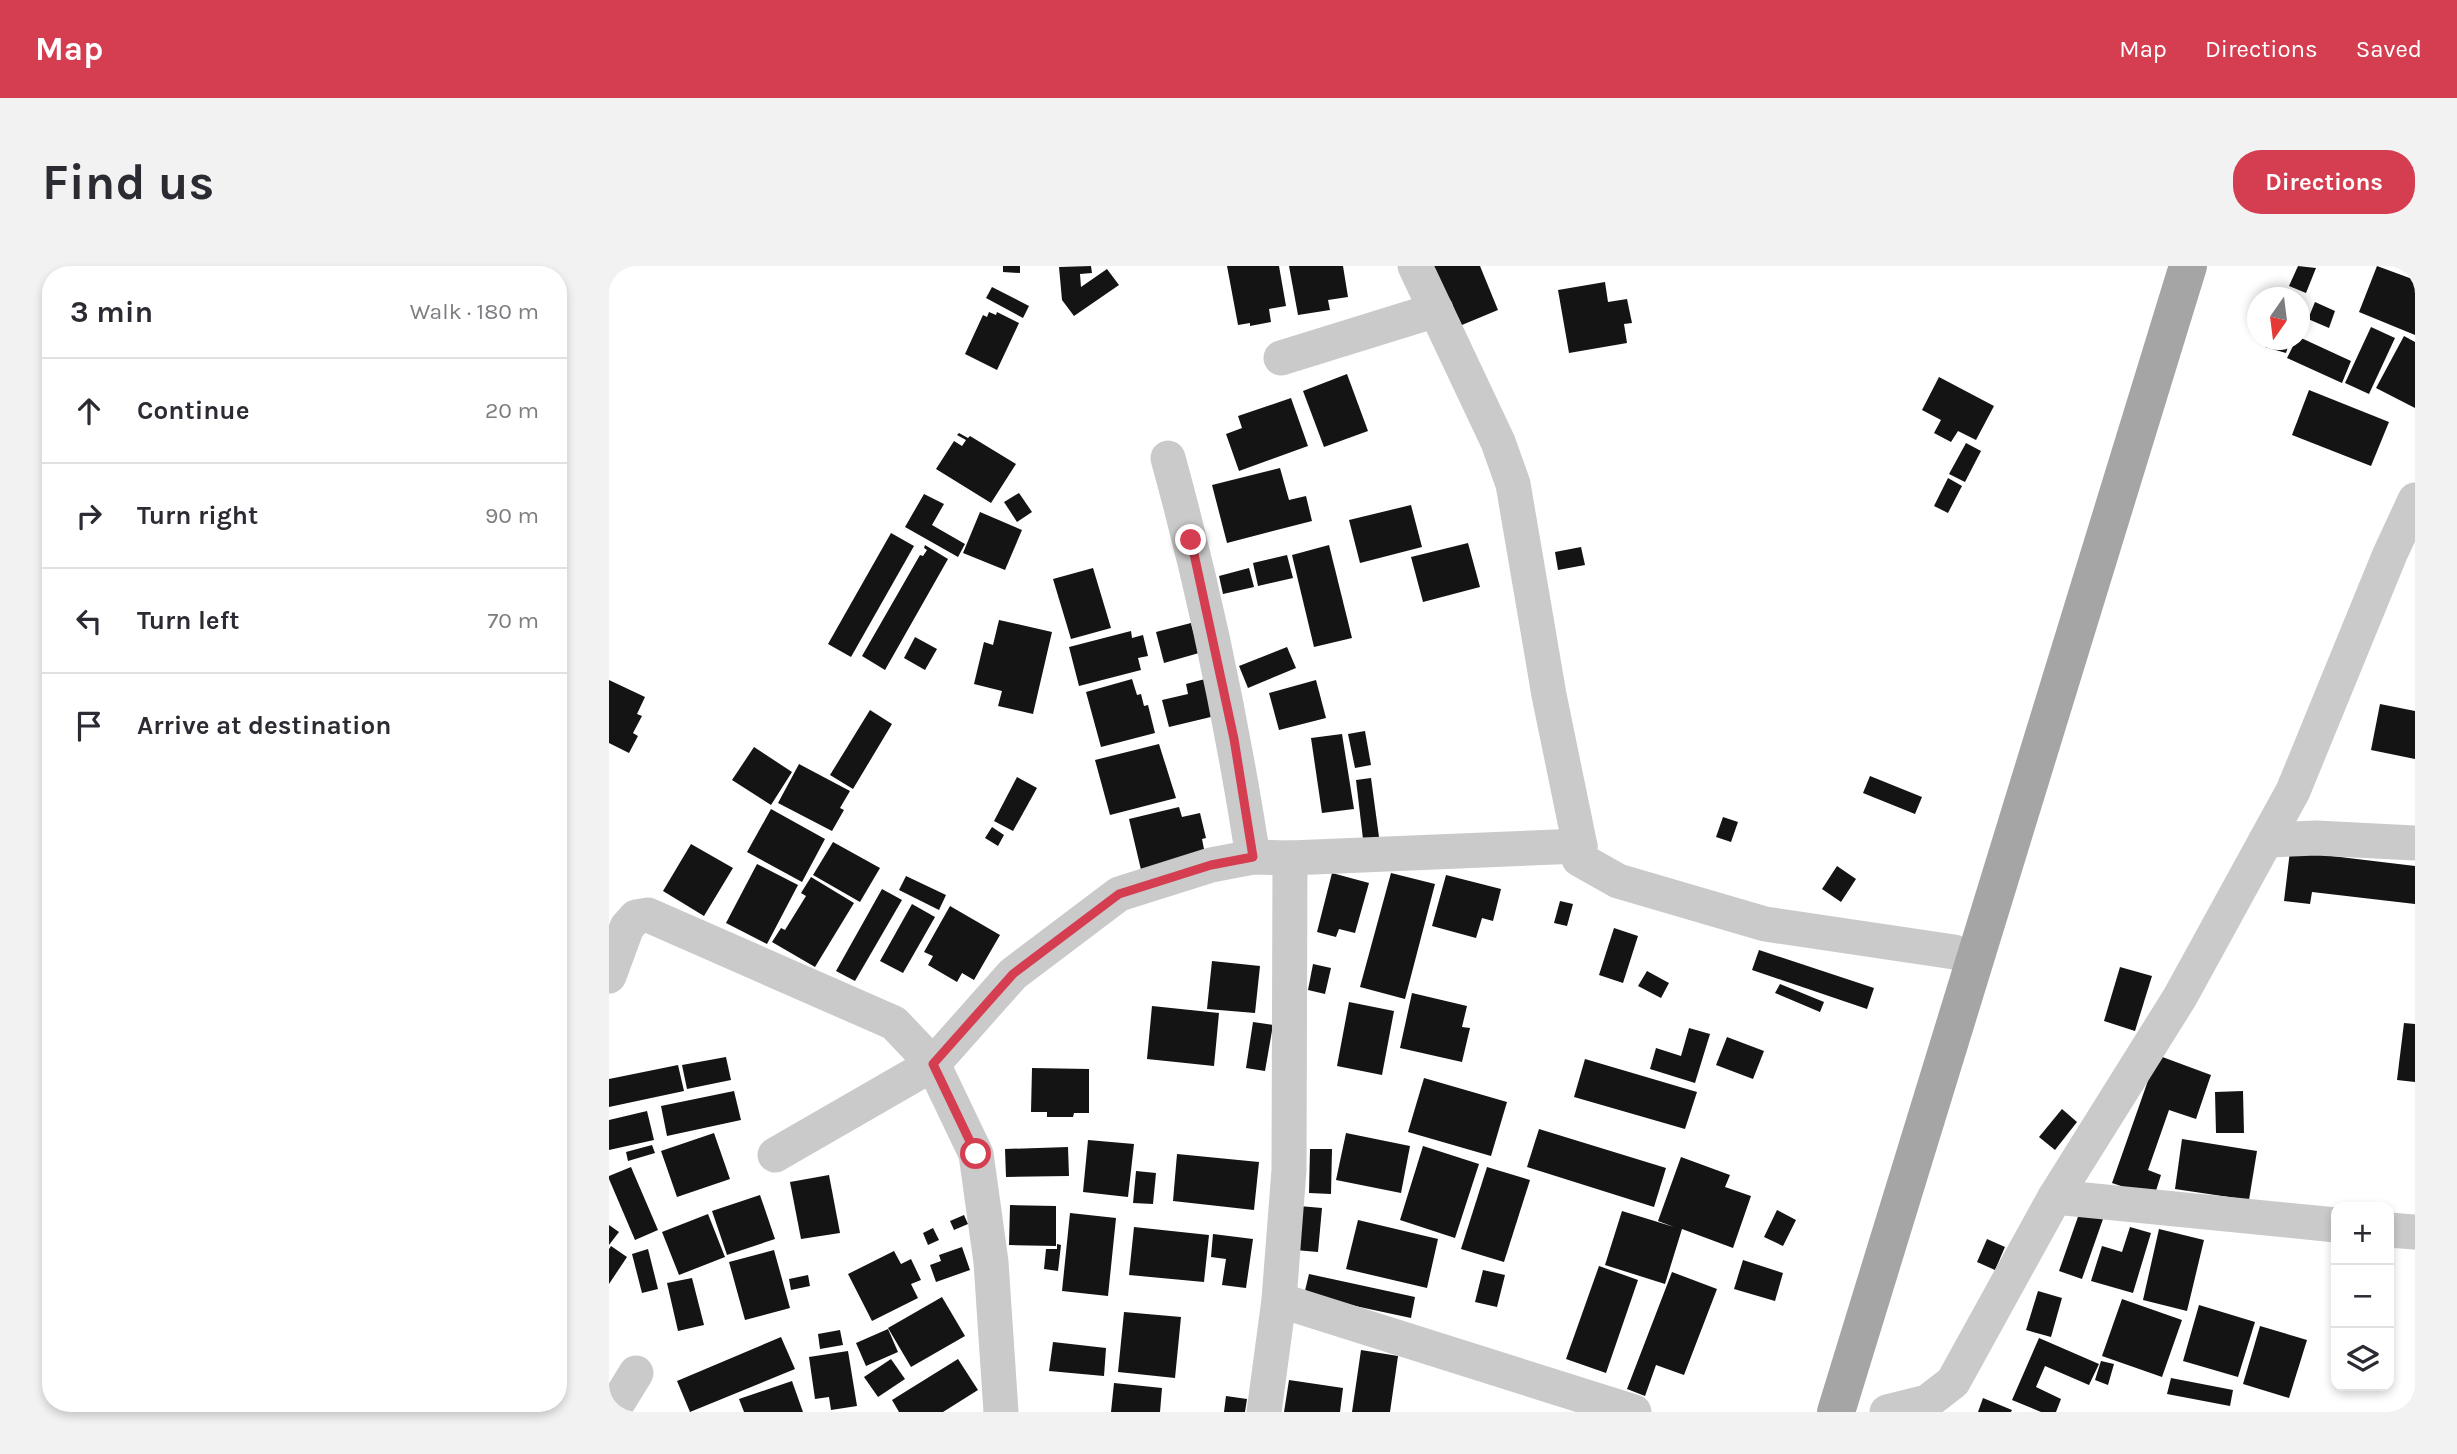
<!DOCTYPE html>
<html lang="en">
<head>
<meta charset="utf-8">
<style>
	body { margin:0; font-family:Karla,sans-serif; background:#f2f2f3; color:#2b2b33 }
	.controls { position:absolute; right:21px; bottom:21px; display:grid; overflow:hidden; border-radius:14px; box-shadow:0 4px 10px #0003 }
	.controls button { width:63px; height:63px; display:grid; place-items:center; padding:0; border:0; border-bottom:2px solid #e1e1e2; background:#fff; color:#2b2b33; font:35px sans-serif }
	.compass { position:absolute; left:1638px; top:21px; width:63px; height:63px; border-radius:50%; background:#fff; box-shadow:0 4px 10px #0003; rotate:194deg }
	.stop { position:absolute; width:21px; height:21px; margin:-16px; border:5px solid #d53e50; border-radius:50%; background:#fff }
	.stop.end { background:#d53e50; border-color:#fff; box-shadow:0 2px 7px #0008 }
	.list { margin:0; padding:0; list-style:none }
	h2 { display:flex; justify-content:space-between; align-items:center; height:91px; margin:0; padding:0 28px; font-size:30px }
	h2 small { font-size:23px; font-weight:400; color:#7c7c81 }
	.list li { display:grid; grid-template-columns:46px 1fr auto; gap:21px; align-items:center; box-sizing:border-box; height:105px; padding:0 28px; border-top:2px solid #e1e1e2 }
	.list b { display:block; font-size:26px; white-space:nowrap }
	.list em { font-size:23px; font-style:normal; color:#7c7c81 }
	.icon { flex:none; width:38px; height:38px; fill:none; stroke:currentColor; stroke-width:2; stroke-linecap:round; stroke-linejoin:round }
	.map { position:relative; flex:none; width:1806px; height:1146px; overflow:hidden; border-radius:28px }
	header { display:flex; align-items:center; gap:42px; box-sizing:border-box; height:98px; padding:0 35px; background:#d53e50; color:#fff }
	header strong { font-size:33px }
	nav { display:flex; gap:38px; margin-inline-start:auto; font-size:24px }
	.intro { display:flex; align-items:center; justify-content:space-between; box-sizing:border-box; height:168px; padding:0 42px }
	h1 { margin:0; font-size:49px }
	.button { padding:18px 32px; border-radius:28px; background:#d53e50; color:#fff; font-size:24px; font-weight:700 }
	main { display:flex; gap:42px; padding:0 42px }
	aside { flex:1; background:#fff; border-radius:28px; box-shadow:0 4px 10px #0003 }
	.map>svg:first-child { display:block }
	.building { fill:#141414 }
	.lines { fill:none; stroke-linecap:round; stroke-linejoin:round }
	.minor { stroke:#cacaca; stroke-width:35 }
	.primary { stroke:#a5a5a5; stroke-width:38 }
	.route { stroke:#d53e50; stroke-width:9 }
</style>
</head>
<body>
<header>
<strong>Map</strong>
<nav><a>Map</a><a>Directions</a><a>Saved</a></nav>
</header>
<div class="intro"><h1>Find us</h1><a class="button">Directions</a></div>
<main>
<aside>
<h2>3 min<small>Walk · 180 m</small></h2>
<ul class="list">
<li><svg class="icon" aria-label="ahead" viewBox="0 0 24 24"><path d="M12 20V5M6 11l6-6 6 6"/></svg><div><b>Continue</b></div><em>20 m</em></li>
<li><svg class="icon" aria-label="right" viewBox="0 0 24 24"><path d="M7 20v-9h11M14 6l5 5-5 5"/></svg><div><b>Turn right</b></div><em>90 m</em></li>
<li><svg class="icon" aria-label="left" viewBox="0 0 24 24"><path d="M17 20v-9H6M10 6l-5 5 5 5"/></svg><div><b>Turn left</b></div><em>70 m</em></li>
<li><svg class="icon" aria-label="arrive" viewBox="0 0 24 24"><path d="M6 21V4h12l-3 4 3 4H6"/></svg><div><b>Arrive at destination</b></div></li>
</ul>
</aside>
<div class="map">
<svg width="1806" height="1146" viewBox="0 0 1806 1146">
	<rect width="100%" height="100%" fill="#fff"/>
	<g class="building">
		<path d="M394 0H411V7L394 6Z"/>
		<path d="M482 0 483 7 471 8 472 21 498 3 510 19 465 50 453 34 450 1Z"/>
		<path d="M618 0H670L677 40 660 43 662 56 641 60V57L629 59Z"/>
		<path d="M680 0H734L739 31 719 34 721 44 689 49Z"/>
		<path d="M810 0H871L889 44 836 66Z"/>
		<path d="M1689 0 1707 2 1697 27 1680 20Z"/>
		<path d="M1768 0 1806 14V69L1750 46Z"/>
		<path d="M996 16 999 36 1018 33 1023 57 1015 58 1018 77 960 87 949 24Z"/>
		<path d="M383 21 420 40 414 52 377 32Z"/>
		<path d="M1706 36 1726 45 1720 62 1699 53Z"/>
		<path d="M380 46 387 49 388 46 410 57 388 104 356 88 374 49 378 51Z"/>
		<path d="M1762 61 1786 72 1760 128 1736 117Z"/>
		<path d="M1795 70 1806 76V142L1767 122Z"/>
		<path d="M1690 71 1742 95 1733 117 1678 92 1687 74H1690Z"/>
		<path d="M1658 74H1681L1677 87 1656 81Z"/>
		<path d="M738 108 759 165 715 181 694 125Z"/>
		<path d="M1330 111 1385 140 1367 174 1349 165 1342 176 1325 167 1332 154 1313 144Z"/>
		<path d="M1700 124 1780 156 1762 200 1683 169Z"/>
		<path d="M682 132 699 180 630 205 617 168 633 162 629 150Z"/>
		<path d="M350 167 359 172 361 170 407 198 382 237 327 203 345 175 353 180 357 174 348 169Z"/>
		<path d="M1357 177 1372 185 1356 216 1340 208Z"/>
		<path d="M671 202 680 234 697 230 703 255 618 277 603 219Z"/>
		<path d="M1339 212 1353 220 1339 247 1325 240Z"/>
		<path d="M410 227 423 246 408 256 395 236Z"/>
		<path d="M315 228 335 238 323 259 356 278 349 291 296 261Z"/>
		<path d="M802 239 813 281 751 297 740 254Z"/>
		<path d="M371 246 413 264 396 304 354 287Z"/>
		<path d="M282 267 305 280 242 391 219 378Z"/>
		<path d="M859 277 871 321 814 336 802 291Z"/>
		<path d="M316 279 339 293 276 404 253 390 311 289 314 290 318 284 315 282Z"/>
		<path d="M720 279 743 372 705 381 683 289Z"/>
		<path d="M972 281 976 299 949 304 946 286Z"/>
		<path d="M678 289 684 312 649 320 644 297Z"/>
		<path d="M484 302 502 362 462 373 444 313Z"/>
		<path d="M640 302 645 321 614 328 610 310Z"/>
		<path d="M390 354 443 366 424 448 389 440 393 425 365 418 375 376 384 379Z"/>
		<path d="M582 357 590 387 555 397 547 366Z"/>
		<path d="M522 365 523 372 534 369 539 390 529 392 532 404 470 420 460 381Z"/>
		<path d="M306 371 328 383 316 404 295 392Z"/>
		<path d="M678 381 687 402 639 422 630 400Z"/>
		<path d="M523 413 528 429 532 428 535 440 539 439 546 467 492 481 477 426Z"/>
		<path d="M596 413 606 450 560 461 553 434 579 428 577 418Z"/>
		<path d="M0 414 36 431 28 448 33 450 24 467 29 470 20 487 0 477Z"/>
		<path d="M707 414 717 452 670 464 660 427Z"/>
		<path d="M1771 438 1806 445V493L1762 484Z"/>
		<path d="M261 444 283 458 244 523 221 509Z"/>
		<path d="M756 465 762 499 746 502 739 468Z"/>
		<path d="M733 468 745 543 713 547 702 472Z"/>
		<path d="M550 478 567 532 501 549 486 494Z"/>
		<path d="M145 481 183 506 162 539 123 514Z"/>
		<path d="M190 498 241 525 231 542 235 544 223 565 169 537Z"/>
		<path d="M1261 510 1313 531 1306 548 1254 527Z"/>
		<path d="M408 511 428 522 404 565 385 555Z"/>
		<path d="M762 512 770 571 754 573 747 514Z"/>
		<path d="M570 541 573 551 591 547 597 572 593 573 597 593 533 608 520 553Z"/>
		<path d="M162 543 216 573 193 616 138 586Z"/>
		<path d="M1114 551 1129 556 1122 576 1107 571Z"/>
		<path d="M383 561 395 569 389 580 376 572Z"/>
		<path d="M224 576 271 602 251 636 204 609Z"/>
		<path d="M82 578 124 602 95 650 54 625Z"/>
		<path d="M1681 585 1806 600V638L1703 626 1701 638 1675 635Z"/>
		<path d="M148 598 189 619 158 678 117 657Z"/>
		<path d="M1228 600 1247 613 1232 636 1213 623Z"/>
		<path d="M723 607 760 617 746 667 730 663 727 671 708 666Z"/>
		<path d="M782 607 826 618 796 733 751 721Z"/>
		<path d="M837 609 892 623 884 655 873 652 867 672 823 660Z"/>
		<path d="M297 610 337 629 330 644 290 624Z"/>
		<path d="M202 611 245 637 206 701 163 676 172 662 176 664 197 630 192 627Z"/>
		<path d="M273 623 293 634 246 715 227 705Z"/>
		<path d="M951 635 964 638 958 660 945 657Z"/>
		<path d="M303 638 326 651 294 707 271 695Z"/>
		<path d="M341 640 391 669 365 714 353 707 348 716 319 699 324 690 315 686Z"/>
		<path d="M1005 662 1029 670 1014 717 990 709Z"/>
		<path d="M1150 684 1265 722 1258 743 1143 704Z"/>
		<path d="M603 695 651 700 646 747 598 743Z"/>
		<path d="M704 698 722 702 716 728 699 724Z"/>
		<path d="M1511 701 1543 710 1526 765 1495 755Z"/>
		<path d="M1038 705 1060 717 1052 732 1029 720Z"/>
		<path d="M1171 718 1215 736 1211 746 1166 727Z"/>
		<path d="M803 727 858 740 853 761 861 762 853 796 791 782Z"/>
		<path d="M740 736 785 745 773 809 728 800Z"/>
		<path d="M543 740 610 747 605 800 538 793Z"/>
		<path d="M644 756 664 759 656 805 637 802Z"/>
		<path d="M1795 757 1806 758V816L1788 814Z"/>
		<path d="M1080 762 1101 768 1086 817 1041 803 1047 782 1072 790Z"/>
		<path d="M1118 771 1155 785 1144 813 1107 799Z"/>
		<path d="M1548 789 1602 809 1587 853 1560 844 1539 904 1552 909 1545 931 1503 917Z"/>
		<path d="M117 791 122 814 78 823 73 799Z"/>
		<path d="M976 793 1088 826 1076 863 965 831Z"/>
		<path d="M69 799 75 825 0 841V813Z"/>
		<path d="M423 802 480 803V847H465L464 851H438V846H422Z"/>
		<path d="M815 812 898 836 882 890 799 866Z"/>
		<path d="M125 825 132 854 58 870 52 840Z"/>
		<path d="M1634 825 1635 867H1607L1606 826Z"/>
		<path d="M1453 843 1468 856 1446 884 1430 871Z"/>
		<path d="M38 845 45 874 0 884V854Z"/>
		<path d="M930 863 1057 902 1045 941 918 901Z"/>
		<path d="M105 867 121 913 68 931 52 885Z"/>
		<path d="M737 867 801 880 792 927 727 914Z"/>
		<path d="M1573 873 1648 885 1640 934 1566 923Z"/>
		<path d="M479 874 525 878 519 931 474 926Z"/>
		<path d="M43 879 46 887 19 895 17 886Z"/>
		<path d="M814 880 870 898 846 972 791 954Z"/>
		<path d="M459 881 460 910 397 911 396 883Z"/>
		<path d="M701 883H723L722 928 700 927Z"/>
		<path d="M568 888 650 896 645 944 564 935Z"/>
		<path d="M1072 891 1121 909 1116 921 1142 930 1124 982 1073 963 1056 1018 996 999 1013 945 1065 961 1049 955Z"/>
		<path d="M22 901 49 964 26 974 0 913V910Z"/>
		<path d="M878 901 921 914 895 996 852 983Z"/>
		<path d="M527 905 547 907 544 938 524 937Z"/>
		<path d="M220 909 231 967 192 973 181 916Z"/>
		<path d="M151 929 166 973 118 989 103 945Z"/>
		<path d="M401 939 447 940V980L400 979Z"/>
		<path d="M690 940 713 942 709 986 686 984Z"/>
		<path d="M1168 944 1187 954 1174 980 1155 971Z"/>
		<path d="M1471 945 1494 953 1473 1013 1450 1005Z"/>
		<path d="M461 947 507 952 499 1030 453 1025Z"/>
		<path d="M99 948 116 991 70 1009 53 966Z"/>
		<path d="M355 949 359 958 345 964 341 955Z"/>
		<path d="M749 954 829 973 818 1022 737 1003Z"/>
		<path d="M0 959 10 966 0 979Z"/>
		<path d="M525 961 600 969 595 1016 520 1009Z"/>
		<path d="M1521 961 1542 967 1524 1027 1482 1015 1493 980 1513 986Z"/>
		<path d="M324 962 330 974 319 979 314 967Z"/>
		<path d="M1550 963 1595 974 1578 1045 1534 1034Z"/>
		<path d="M604 968 644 973 637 1022 613 1019 617 993 602 991Z"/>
		<path d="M1378 973 1396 981 1386 1004 1368 996Z"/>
		<path d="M448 978 452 979 449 1005 435 1003 437 983H448Z"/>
		<path d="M2 980 18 991 0 1018V983Z"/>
		<path d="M353 981 361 1004 327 1016 321 999 332 995 330 989Z"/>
		<path d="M39 983 49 1023 33 1027 23 988Z"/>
		<path d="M165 984 181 1042 136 1054 120 996Z"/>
		<path d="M285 985 292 998 302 993 312 1014 302 1018 309 1032 263 1055 239 1008Z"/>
		<path d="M1134 994 1174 1007 1166 1035 1125 1023Z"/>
		<path d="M990 1000 1029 1014 997 1107 957 1093Z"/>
		<path d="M874 1004 896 1009 888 1041 866 1036Z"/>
		<path d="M1063 1006 1108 1023 1075 1109 1047 1099 1036 1130 1018 1123Z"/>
		<path d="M700 1008 806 1031 802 1052 695 1029Z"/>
		<path d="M199 1009 201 1020 182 1024 180 1013Z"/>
		<path d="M83 1012 95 1059 69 1065 58 1017Z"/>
		<path d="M1429 1025 1453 1032 1442 1071 1417 1064Z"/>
		<path d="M333 1031 356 1070 302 1101 279 1062Z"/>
		<path d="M1513 1033 1573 1054 1553 1111 1493 1090Z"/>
		<path d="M1590 1039 1646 1056 1629 1111 1574 1095Z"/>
		<path d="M515 1046 572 1051 566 1112 509 1106Z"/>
		<path d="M1651 1060 1698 1074 1680 1132 1634 1118Z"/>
		<path d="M279 1063 289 1086 257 1100 247 1077Z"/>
		<path d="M231 1064 234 1079 211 1083 209 1068Z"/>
		<path d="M172 1071 186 1103 81 1146 68 1115Z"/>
		<path d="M1430 1072 1490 1098 1480 1119 1436 1100 1427 1121 1452 1133 1447 1146H1432L1403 1134Z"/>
		<path d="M444 1076 497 1082 495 1110 440 1105Z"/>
		<path d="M752 1084 789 1090 781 1146H743Z"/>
		<path d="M239 1085 248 1140 222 1144 220 1131 206 1133 200 1091Z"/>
		<path d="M282 1093 296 1113 269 1131 255 1111Z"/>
		<path d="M349 1093 369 1124 334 1146H290L283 1134Z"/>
		<path d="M1492 1095 1505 1098 1499 1119 1486 1114Z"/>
		<path d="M1562 1112 1624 1124 1621 1140 1558 1128Z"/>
		<path d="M680 1114 734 1122 731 1146H675Z"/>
		<path d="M183 1115 194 1146H135L130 1133Z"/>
		<path d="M505 1117 553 1122 551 1146H502Z"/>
		<path d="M617 1130 638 1133 636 1146H615Z"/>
		<path d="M1374 1132 1403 1144 1402 1146H1369Z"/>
	</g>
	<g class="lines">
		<g class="minor">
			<path d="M806 0 889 176 904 218 940 429 971 580"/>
			<path d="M672 92 827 44"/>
			<path d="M559 192C595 323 623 456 644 591"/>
			<path d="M1657 574 1707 572 1806 577"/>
			<path d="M0 710 18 661 27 651 39 649 285 757 324 798 367 888 382 996 392 1146"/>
			<path d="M166 889 324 798 404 708 510 628 602 599 644 591 681 592 971 580 970 593 1009 615 1156 658 1345 686"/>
			<path d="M1446 931 1727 959"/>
			<path d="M1780 964 1806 966"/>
			<path d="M670 1034 1025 1146"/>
			<path d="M3 1146 27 1107"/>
			<path d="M655 1146 670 1034 680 904 681 592"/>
			<path d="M1278 1146 1318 1136 1344 1116 1446 931 1571 731 1684 525 1781 288 1806 234"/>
		</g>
		<path class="primary" d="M1227 1146 1579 0"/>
	</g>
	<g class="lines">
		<path class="route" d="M367 888 324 798 404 708 510 628 602 599 644 591 625 473 582 274"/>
	</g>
</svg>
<div class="controls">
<button>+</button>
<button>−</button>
<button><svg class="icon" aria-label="layers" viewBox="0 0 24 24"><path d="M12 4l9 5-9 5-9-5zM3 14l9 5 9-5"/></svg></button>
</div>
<svg class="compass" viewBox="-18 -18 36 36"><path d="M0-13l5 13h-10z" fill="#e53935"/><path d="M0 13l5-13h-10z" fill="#7c7c81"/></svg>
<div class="stop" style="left:367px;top:888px"></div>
<div class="stop end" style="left:582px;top:274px"></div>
</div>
</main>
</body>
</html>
